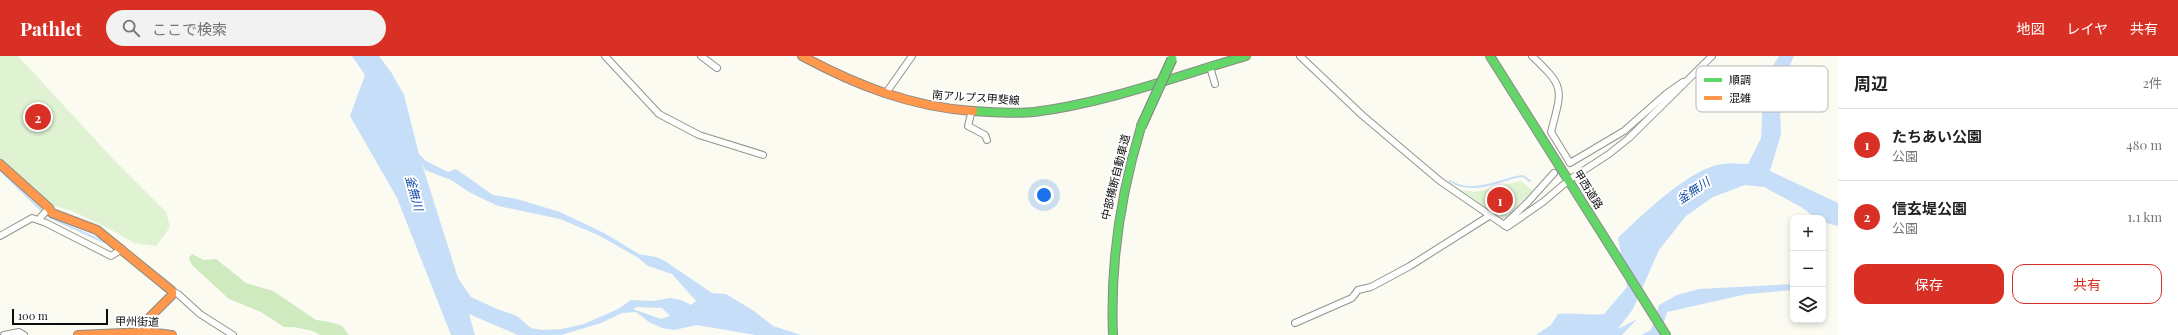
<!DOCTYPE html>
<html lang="ja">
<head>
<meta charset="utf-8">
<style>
	body { margin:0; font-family:"Playfair Display","Noto Sans JP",serif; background:#f2f2f2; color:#202124 }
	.controls { position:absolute; right:12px; bottom:12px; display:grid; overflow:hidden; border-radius:8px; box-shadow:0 2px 6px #0003 }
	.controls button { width:36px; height:36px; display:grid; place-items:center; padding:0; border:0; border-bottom:1px solid #e0e0e0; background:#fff; color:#202124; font:20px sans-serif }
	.scale { position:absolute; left:12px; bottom:10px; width:96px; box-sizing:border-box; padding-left:4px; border:2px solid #0d0d0d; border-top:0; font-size:11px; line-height:14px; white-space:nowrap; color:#0d0d0d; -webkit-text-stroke:3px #fff; paint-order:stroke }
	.you { position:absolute; left:1044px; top:139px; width:14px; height:14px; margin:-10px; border:3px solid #fff; border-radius:50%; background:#1a73e8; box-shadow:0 0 0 6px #1a73e833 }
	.badge { display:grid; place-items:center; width:26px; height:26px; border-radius:50%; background:#d93025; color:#fff; font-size:13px; font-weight:700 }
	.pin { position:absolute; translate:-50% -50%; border:2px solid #fff; box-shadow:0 1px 4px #0006 }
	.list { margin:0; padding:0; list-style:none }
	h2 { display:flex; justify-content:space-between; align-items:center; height:52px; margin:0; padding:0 16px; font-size:17px }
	h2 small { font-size:13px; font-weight:400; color:#757577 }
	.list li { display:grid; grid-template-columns:26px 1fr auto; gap:12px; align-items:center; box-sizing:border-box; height:72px; padding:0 16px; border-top:1px solid #e0e0e0 }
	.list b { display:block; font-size:15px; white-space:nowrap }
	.list p { margin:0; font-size:13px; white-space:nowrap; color:#757577 }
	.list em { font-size:13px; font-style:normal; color:#757577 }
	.actions { display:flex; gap:8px; padding:12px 16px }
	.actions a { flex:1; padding:9px 0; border:1px solid #d93025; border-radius:12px; text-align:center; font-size:14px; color:#d93025 }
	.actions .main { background:#d93025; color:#fff }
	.icon { flex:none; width:22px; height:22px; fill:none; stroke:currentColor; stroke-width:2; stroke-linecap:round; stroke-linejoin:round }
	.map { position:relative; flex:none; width:1838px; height:279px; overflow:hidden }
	header { display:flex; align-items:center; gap:24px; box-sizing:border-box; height:56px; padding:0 20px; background:#d93025; color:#fff }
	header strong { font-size:19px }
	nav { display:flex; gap:22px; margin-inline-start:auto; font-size:14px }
	.search { width:280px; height:36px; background:#f2f2f2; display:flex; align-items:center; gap:10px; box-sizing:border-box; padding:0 14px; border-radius:22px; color:#757577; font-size:15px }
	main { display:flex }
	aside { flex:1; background:#fff }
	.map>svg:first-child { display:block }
	.green { fill:#dff2d1 }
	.forest { fill:#ceeabe }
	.water { fill:#c6def7; fill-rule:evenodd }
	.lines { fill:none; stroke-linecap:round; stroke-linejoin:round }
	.stream { stroke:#c6def7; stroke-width:2 }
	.street-casing { stroke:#949490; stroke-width:8 }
	.fast-casing { stroke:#8b8b87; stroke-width:10 }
	.slow-casing { stroke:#8b8b87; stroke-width:10 }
	.street { stroke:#fefefd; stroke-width:6 }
	.fast { stroke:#63d668; stroke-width:8 }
	.slow { stroke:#ff974d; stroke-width:8 }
	.fast-bridge-casing { stroke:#81817d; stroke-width:11; stroke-linecap:butt }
	.fast-bridge { stroke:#63d668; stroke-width:9 }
	.labels { text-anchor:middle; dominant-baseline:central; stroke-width:4; stroke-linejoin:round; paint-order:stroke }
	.street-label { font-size:11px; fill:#0d0d0d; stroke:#fff }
	.water-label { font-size:12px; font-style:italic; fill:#114ba5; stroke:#fff }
	.key { fill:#fff; stroke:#b6b6b6; stroke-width:1 }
	.key-label { font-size:11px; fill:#0d0d0d }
</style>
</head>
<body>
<header>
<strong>Pathlet</strong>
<div class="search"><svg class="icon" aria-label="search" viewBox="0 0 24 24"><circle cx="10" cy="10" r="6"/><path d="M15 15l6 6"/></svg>ここで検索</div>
<nav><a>地図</a><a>レイヤ</a><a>共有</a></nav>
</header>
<main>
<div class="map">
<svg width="1838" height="279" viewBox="0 0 1838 279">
	<rect width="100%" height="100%" fill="#fbfbf2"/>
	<g class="green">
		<path d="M0 0H18L113 103 166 156 170 171 156 190 134 187 108 172 72 155 47 148 0 106Z"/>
		<path d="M1521 125 1533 135 1503 163 1461 134 1475 136Z"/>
	</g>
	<path class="forest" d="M192 198 204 204 216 203 246 227 273 235 316 264 330 266 342 270 349 279H320L313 275 294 271H284L261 256 229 243 192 209 189 202Z"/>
	<g class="water">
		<path d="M352 0H379L391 16 404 39 419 98 426 105 448 116 456 113 493 139 517 143 560 156 604 177 639 198 656 201 665 205 712 237 726 238 754 255 773 270 801 279H755L697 269 674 274 662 272 649 266 636 256 622 257 601 267 561 279H518L469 258 475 279H451L397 142 350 60 365 19ZM421 105 425 114 451 124 469 136 498 150 560 163 598 179 637 201 648 210 672 218 696 245 691 249 681 244 670 242 653 245 631 244 618 253 584 268 562 273 542 274 531 272 517 260 497 253 471 241 458 222ZM637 251 662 252 670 260 661 263 633 253Z"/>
		<path d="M1779 0H1794L1779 34 1781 78 1770 115 1838 147V170L1823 166V162H1816L1801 151 1764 131 1745 129 1713 141 1686 160 1659 194 1633 253 1618 273 1637 263 1622 279H1536L1551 269 1558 258C1574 256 1587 260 1604 258L1627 231 1618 182C1641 160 1691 111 1723 108 1732 107 1740 108 1748 108L1761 82 1763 41 1771 13Z"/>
		<path d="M1793 228V234L1747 238 1667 256 1660 279H1641L1651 274 1659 249 1677 239 1699 233Z"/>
	</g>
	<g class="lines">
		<g class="stream">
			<path d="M1 115 41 154"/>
			<path d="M1450 125C1471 138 1494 127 1516 121L1523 120 1530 125"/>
			<path d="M47 160 104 186"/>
		</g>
		<g class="street-casing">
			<g id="street">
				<path d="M605 0 659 58 699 79 763 99"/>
				<path d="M701 0 717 12"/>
				<path d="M1300 0 1362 59 1440 125 1507 171 1543 146 1569 124 1609 98 1629 82 1712 0"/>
				<path d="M1532 0C1566 32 1562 33 1551 76L1570 107 1624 75 1666 38 1683 26"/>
				<path d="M1210 11 1215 28"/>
				<path d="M886 37 912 0"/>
				<path d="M972 54 968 70 985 79 987 84"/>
				<path d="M39 163 49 152"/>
				<path d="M1504 169 1528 146 1554 117"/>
				<path d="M0 180 32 162 46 167 111 200 122 193"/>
				<path d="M172 235 178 238 200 258 233 279"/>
				<path d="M1295 267 1352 242 1358 234 1371 231 1410 210 1489 160"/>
				<path d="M4 279 19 276 24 279"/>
			</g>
		</g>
		<g class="fast-casing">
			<g id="fast">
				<path d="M1490 0 1666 279"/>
				<path d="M973 55C993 56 1014 58 1034 56 1106 47 1177 20 1246 0"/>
				<path d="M1113 279C1110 207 1120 140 1141 71"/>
			</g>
		</g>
		<g class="slow-casing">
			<g id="slow">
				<path d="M802 0C856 29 911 51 973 55"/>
				<path d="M0 108 49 152 52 157 97 174 172 235V239L150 261 147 279"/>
				<path d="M78 279 147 276 172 279"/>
			</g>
		</g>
		<use href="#street" class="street"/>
		<use href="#fast" class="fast"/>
		<use href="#slow" class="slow"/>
		<g class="fast-bridge-casing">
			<path id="fast-bridge" d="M1141 71 1172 3"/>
		</g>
		<use href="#fast-bridge" class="fast-bridge"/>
	</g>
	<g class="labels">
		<g class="street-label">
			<text transform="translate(976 41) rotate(4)">南アルプス甲斐線</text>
			<text transform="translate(1115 121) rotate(-76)">中部横断自動車道</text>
			<text transform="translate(1589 133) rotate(58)">甲西道路</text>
			<text transform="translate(137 265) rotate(1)">甲州街道</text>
		</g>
		<g class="water-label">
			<text transform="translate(1693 134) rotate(-34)">釜無川</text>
			<text transform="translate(415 137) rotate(75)">釜無川</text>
		</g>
	</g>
	<rect x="1696" y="10" width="132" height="46" rx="6" class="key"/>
	<rect x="1704" y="22" width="18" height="4" fill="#63d668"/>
	<rect x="1704" y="40" width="18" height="4" fill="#ff974d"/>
	<g class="key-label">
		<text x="1729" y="28">順調</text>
		<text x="1729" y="46">混雑</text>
	</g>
</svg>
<div class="controls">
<button>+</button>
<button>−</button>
<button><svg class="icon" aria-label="layers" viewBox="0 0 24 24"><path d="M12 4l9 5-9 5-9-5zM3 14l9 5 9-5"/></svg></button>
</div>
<div class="scale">100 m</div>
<div class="you"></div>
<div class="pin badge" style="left:1500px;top:144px">1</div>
<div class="pin badge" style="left:38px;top:61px">2</div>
</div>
<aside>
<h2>周辺<small>2件</small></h2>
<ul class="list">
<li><span class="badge">1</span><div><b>たちあい公園</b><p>公園</p></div><em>480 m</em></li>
<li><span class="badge">2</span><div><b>信玄堤公園</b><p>公園</p></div><em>1.1 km</em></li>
</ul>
<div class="actions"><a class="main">保存</a><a>共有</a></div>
</aside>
</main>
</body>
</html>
